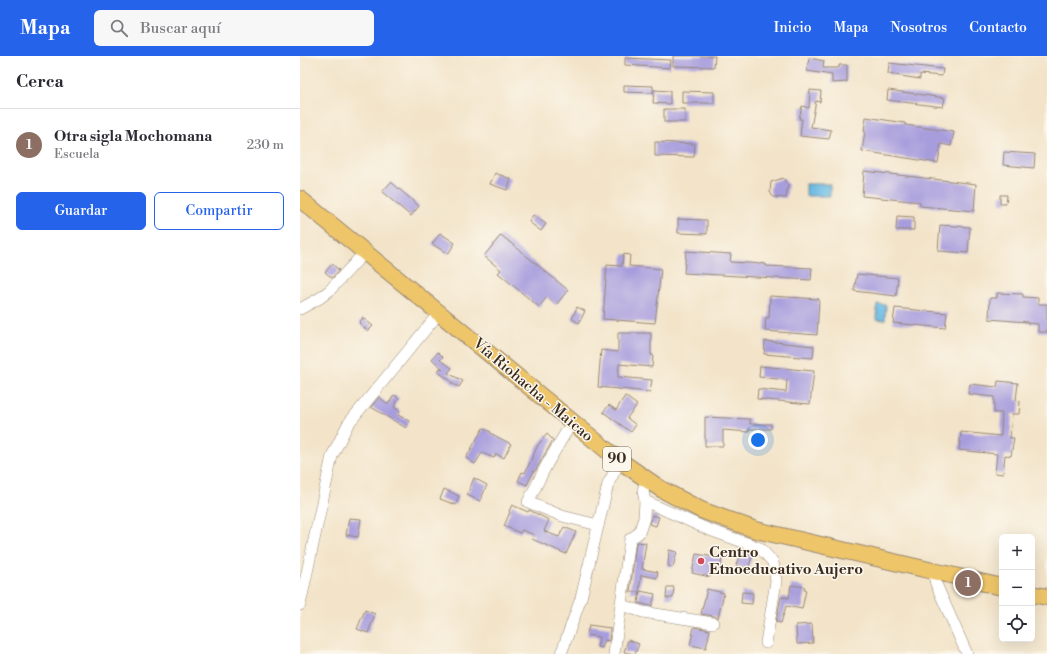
<!DOCTYPE html>
<html lang="es">
<head>
<meta charset="utf-8">
<style>
	body { margin:0; font-family:"Libre Bodoni",serif; background:#f7f7f7; color:#2b2b33 }
	.controls { position:absolute; right:12px; bottom:12px; display:grid; overflow:hidden; border-radius:6px; box-shadow:0 4px 16px #0002 }
	.controls button { width:36px; height:36px; display:grid; place-items:center; padding:0; border:0; border-bottom:1px solid #e1e1e2; background:#fff; color:#2b2b33; font:20px sans-serif }
	.you { position:absolute; left:458px; top:384px; width:14px; height:14px; margin:-10px; border:3px solid #fff; border-radius:50%; background:#1a73e8; box-shadow:0 0 0 6px #1a73e833 }
	.badge { display:grid; place-items:center; width:26px; height:26px; border-radius:50%; background:#2563eb; color:#fff; font-size:13px; font-weight:700 }
	.pin { position:absolute; translate:-50% -50%; border:2px solid #fff; box-shadow:0 1px 4px #0006 }
	.list { margin:0; padding:0; list-style:none }
	h2 { display:flex; justify-content:space-between; align-items:center; height:52px; margin:0; padding:0 16px; font-size:17px }
	h2 small { font-size:13px; font-weight:400; color:#7c7c81 }
	.list li { display:grid; grid-template-columns:26px 1fr auto; gap:12px; align-items:center; box-sizing:border-box; height:72px; padding:0 16px; border-top:1px solid #e1e1e2 }
	.list b { display:block; font-size:15px; white-space:nowrap }
	.list p { margin:0; font-size:13px; white-space:nowrap; color:#7c7c81 }
	.list em { font-size:13px; font-style:normal; color:#7c7c81 }
	.actions { display:flex; gap:8px; padding:12px 16px }
	.actions a { flex:1; padding:9px 0; border:1px solid #2563eb; border-radius:6px; text-align:center; font-size:14px; color:#2563eb }
	.actions .main { background:#2563eb; color:#fff }
	.icon { flex:none; width:22px; height:22px; fill:none; stroke:currentColor; stroke-width:2; stroke-linecap:round; stroke-linejoin:round }
	.map { position:relative; flex:none; width:747px; height:598px; overflow:hidden }
	header { display:flex; align-items:center; gap:24px; box-sizing:border-box; height:56px; padding:0 20px; background:#2563eb; color:#fff }
	header strong { font-size:19px }
	nav { display:flex; gap:22px; margin-inline-start:auto; font-size:14px }
	.search { width:280px; height:36px; background:#f7f7f7; display:flex; align-items:center; gap:10px; box-sizing:border-box; padding:0 14px; border-radius:6px; color:#7c7c81; font-size:15px }
	main { display:flex }
	aside { flex:1; background:#fff }
	.map>svg:first-child { display:block }
	.water { fill:#68b9e3; stroke:#527280 }
	.building { fill:#a79ddd }
	.lines { fill:none; stroke-linecap:round; stroke-linejoin:round }
	.minor-casing { stroke:#978774; stroke-width:12 }
	.highway-casing { stroke:#978774; stroke-width:18 }
	.minor { stroke:#fff; stroke-width:11 }
	.highway { stroke:#eec569; stroke-width:16 }
	.poi-dot { fill:#d1495b; stroke:#fbf7ec; stroke-width:1.5 }
	.labels { text-anchor:middle; dominant-baseline:central; stroke-width:3; stroke-linejoin:round; paint-order:stroke }
	.shield { fill:#fbf7ec; stroke:#75685c; stroke-width:1 }
	.shield-label { font-size:14px; font-weight:bold; fill:#3b2a1e }
	.street-label { font-size:15px; fill:#3b2a1e; stroke:#fbf7ec }
	.poi-label { font-size:15px; font-weight:bold; fill:#3b2a1e; stroke:#fbf7ec; text-anchor:start }
</style>
</head>
<body>
<header>
<strong>Mapa</strong>
<div class="search"><svg class="icon" aria-label="search" viewBox="0 0 24 24"><circle cx="10" cy="10" r="6"/><path d="M15 15l6 6"/></svg>Buscar aquí</div>
<nav><a>Inicio</a><a>Mapa</a><a>Nosotros</a><a>Contacto</a></nav>
</header>
<main>
<aside>
<h2>Cerca<small></small></h2>
<ul class="list">
<li><span class="badge" style="background:#8d6e63">1</span><div><b>Otra sigla Mochomana</b><p>Escuela</p></div><em>230 m</em></li>
</ul>
<div class="actions"><a class="main">Guardar</a><a>Compartir</a></div>
</aside>
<div class="map">
<svg width="747" height="598" viewBox="0 0 747 598">
	<rect width="100%" height="100%" fill="#fbf7ec"/>
	<filter id="ink" filterUnits="userSpaceOnUse"><feTurbulence type="fractalNoise" baseFrequency=".025" numOctaves="2"/><feDisplacementMap in="SourceGraphic" scale="8" xChannelSelector="R" yChannelSelector="G"/><feConvolveMatrix kernelMatrix="1 2 1 2 8 2 1 2 1" color-interpolation-filters="sRGB"/></filter>
	<filter id="wash" filterUnits="userSpaceOnUse"><feTurbulence type="fractalNoise" baseFrequency=".012" numOctaves="4" result="noise"/><feDisplacementMap in="SourceGraphic" scale="16" xChannelSelector="R" yChannelSelector="G"/><feGaussianBlur stdDeviation="0.9" result="paint"/><feColorMatrix in="noise" values="0 0 0 0 0 0 0 0 0 0 0 0 0 0 0 0 0 1.4 0 .05"/><feComposite in="paint" operator="in"/></filter>
	<g filter="url(#wash)">
		<rect width="100%" height="100%" fill="#f3e4c9"/>
		<g class="water">
			<rect x="506" y="128" width="24" height="12"/>
			<path d="M577 248 586 249 585 264 576 263Z"/>
		</g>
		<g id="blocks">
			<g class="building">
				<path d="M373 0H415L414 11 373 10Z"/>
				<path d="M325 2 371 4 370 12 325 9Z"/>
				<path d="M509 2 524 5 523 12H539V9H547V26L532 27V19L507 15Z"/>
				<path d="M589 7 643 13 642 20 620 18V23L588 18Z"/>
				<path d="M324 29 353 30V37L324 36Z"/>
				<path d="M354 34 370 35V48L353 47Z"/>
				<path d="M510 34 521 35 520 46 516 45 511 71 531 74 529 83 500 80 502 63H499L502 50 509 52Z"/>
				<path d="M588 34 645 42 643 51 587 44Z"/>
				<path d="M382 35 414 36V47H382Z"/>
				<rect x="364" y="53" width="21" height="13"/>
				<path d="M566 61 605 67V69L654 76 651 90 641 88 638 107 562 95 565 75H564Z"/>
				<path d="M355 86 395 88 394 101 355 100Z"/>
				<path d="M704 96 735 98 734 112 703 109Z"/>
				<path d="M564 115 676 128 674 155 620 150V146L562 140Z"/>
				<path d="M195 117 211 123 207 134 190 128Z"/>
				<path d="M483 122 488 129 486 142 473 141 470 136 471 126Z"/>
				<path d="M91 126 119 150 111 160 82 136Z"/>
				<path d="M700 139H707L706 148H700Z"/>
				<path d="M233 159 246 168 241 175 229 166Z"/>
				<path d="M597 160 614 161V174H596Z"/>
				<path d="M378 163 407 164V178L378 177Z"/>
				<path d="M640 169 670 171 668 197 638 195Z"/>
				<path d="M140 177 155 187 148 198 132 188Z"/>
				<path d="M201 179 268 234 256 249 247 241 239 251 198 217 201 214 184 200Z"/>
				<path d="M386 195 431 198 430 206 466 208V210L512 212 511 224 384 217Z"/>
				<path d="M323 198 330 199 329 210 361 213 355 267 303 263 307 209 322 210Z"/>
				<path d="M32 208 39 214 32 222 25 216Z"/>
				<path d="M557 218 598 222 596 240 554 235Z"/>
				<path d="M697 237 723 238V241L738 242V248H747V276H738V268L727 267V266L689 263 690 242H697Z"/>
				<path d="M470 240 519 243 517 279 465 275 466 261 469 262Z"/>
				<path d="M277 251 285 255 279 267 272 263Z"/>
				<path d="M595 252 647 257 645 272 593 267Z"/>
				<path d="M63 262 73 270 68 275 59 267Z"/>
				<path d="M318 277H351V299H353L352 311 319 308 318 321 352 324 350 336 298 331 301 294 318 296Z"/>
				<path d="M465 285 514 290 513 302 464 298Z"/>
				<path d="M138 296 143 301 140 304 152 312 148 317 163 325 159 331 151 327V325L138 316 140 312 143 313 132 303Z"/>
				<path d="M460 310 514 315 510 348 457 343 458 333 486 336 487 324 459 321Z"/>
				<path d="M698 325 718 327 716 344 720 345 719 358H712L710 382H714L711 400 705 399 703 418 695 417 697 398 659 394 661 376 701 380 702 357H694V341L668 338 670 328 697 331Z"/>
				<path d="M94 339 99 342 94 351 100 355 98 359 109 365 106 372 71 351 79 341 88 348Z"/>
				<path d="M325 340 337 349 327 362 336 369 331 376 303 356 309 349 316 354Z"/>
				<path d="M405 361 450 363V368H471V373H449V376L423 374V390H405Z"/>
				<path d="M183 372 191 376 190 377 211 388 204 402 196 398 194 402 182 397 175 408 166 402Z"/>
				<path d="M247 378 253 384 235 415H234L227 429 218 425 222 416 225 417 238 389Z"/>
				<path d="M174 422 187 429 180 445 167 439Z"/>
				<path d="M144 433 159 440 156 449 140 443Z"/>
				<path d="M212 449 228 456 229 454 249 464 244 475 251 478 259 481 264 471 276 476 266 498 232 483 234 479 222 474 220 477 204 470 210 456 209 455Z"/>
				<path d="M352 459 359 461 356 470 349 468Z"/>
				<path d="M49 462 61 463 58 481 46 479Z"/>
				<path d="M338 486 346 487 342 513 358 516 357 522 341 519 339 536H330L336 487Z"/>
				<path d="M369 494 377 496 373 511 368 510Z"/>
				<path d="M441 494 453 498 448 513 436 509Z"/>
				<path d="M396 498 422 502 420 514 412 512 410 521 392 517Z"/>
				<path d="M491 529 505 531 504 534H506L502 553 486 550 481 567 476 566 481 541 489 542Z"/>
				<path d="M367 531H374L373 542H366Z"/>
				<path d="M407 533 424 537 418 562 414 560 401 558Z"/>
				<path d="M340 535 355 538 352 550 338 547Z"/>
				<path d="M442 536 453 537 452 548 441 547Z"/>
				<path d="M65 554 75 558 68 577 57 573Z"/>
				<path d="M512 568 513 587 497 588 496 569Z"/>
				<path d="M289 569 310 572 309 585 305 584 302 592 297 591 299 581 287 579Z"/>
				<path d="M394 571 410 574 406 592 390 589Z"/>
				<path d="M328 584 339 588 335 598 324 596Z"/>
			</g>
		</g>
	</g>
	<g filter="url(#ink)">
		<use href="#blocks" fill-opacity="0" stroke="#978774" stroke-width="1"/>
		<g class="lines">
			<g class="minor-casing">
				<g id="minor">
					<path d="M0 253 20 242 30 234 65 196"/>
					<path d="M272 366 247 408 228 446 262 460 298 469"/>
					<path d="M346 424 343 435 345 445 407 473 460 492 473 506 476 525 466 587"/>
					<path d="M633 516 636 528 667 598"/>
					<path d="M0 549 32 400 48 368 139 257"/>
					<path d="M321 549 343 556 413 567"/>
					<path d="M261 598 281 542 308 428 320 405"/>
					<path d="M314 598 330 483 339 477 344 462 345 445"/>
				</g>
			</g>
			<g class="highway-casing">
				<g id="highway">
					<path d="M0 143 320 405 361 433 401 454 456 474 702 531"/>
					<path d="M732 538 747 541"/>
				</g>
			</g>
			<use href="#minor" class="minor"/>
			<use href="#highway" class="highway"/>
		</g>
	</g>
	<circle class="poi-dot" cx="401" cy="505" r="4"/>
	<g class="labels">
		<rect class="shield" x="303" y="391" width="28" height="24" rx="3"/>
		<g class="shield-label">
			<text x="317" y="403">90</text>
		</g>
		<g class="street-label">
			<text transform="translate(233 334) rotate(40)">Vía Riohacha - Maicao</text>
		</g>
		<g class="poi-label">
			<text x="409" y="496">Centro<tspan x="409" dy="17">Etnoeducativo Aujero</tspan></text>
		</g>
	</g>
</svg>
<div class="controls">
<button>+</button>
<button>−</button>
<button><svg class="icon" aria-label="locate" viewBox="0 0 24 24"><circle cx="12" cy="12" r="6"/><path d="M12 2v4M12 18v4M2 12h4M18 12h4"/></svg></button>
</div>
<div class="you"></div>
<div class="pin badge" style="left:668px;top:527px;background:#8d6e63">1</div>
</div>
</main>
</body>
</html>
